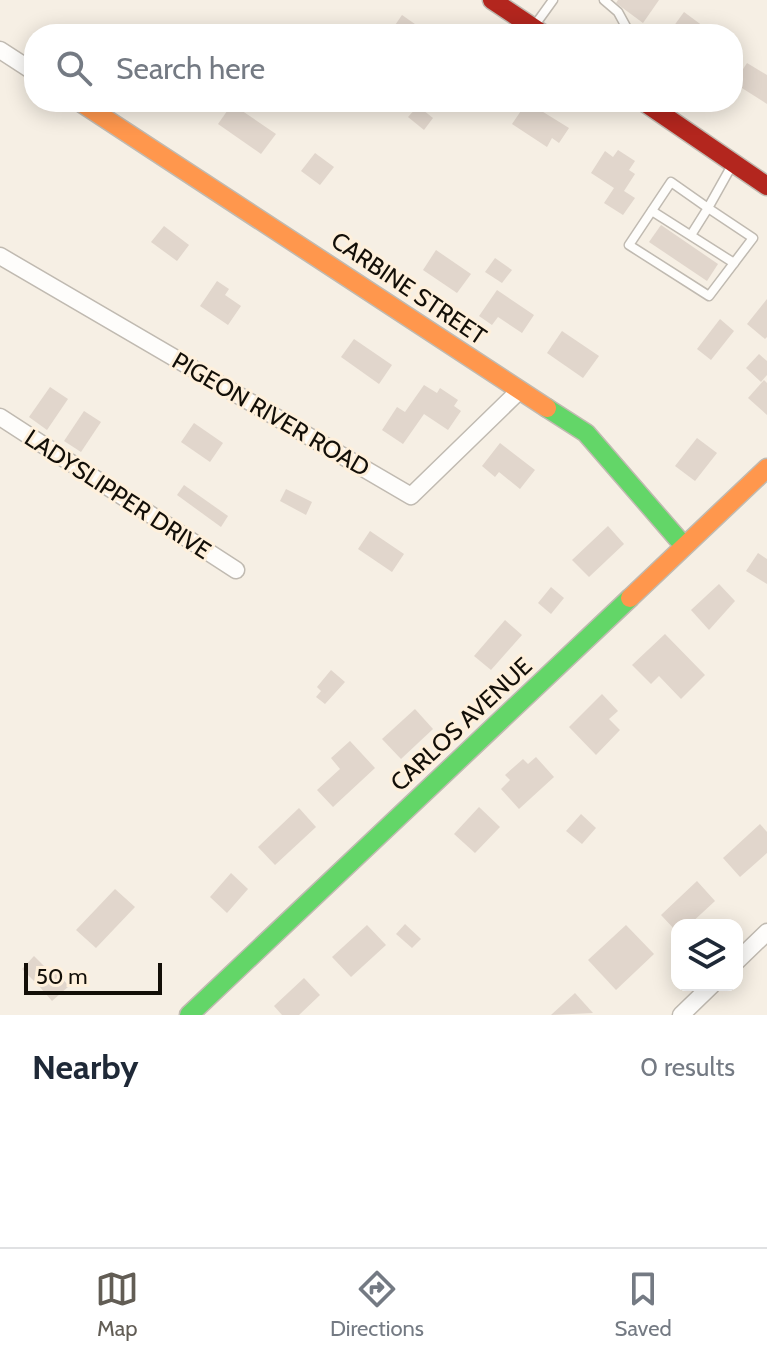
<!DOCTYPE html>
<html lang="en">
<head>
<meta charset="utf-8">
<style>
	body { margin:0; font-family:Cabin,sans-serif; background:#f6f6f7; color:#1f2937 }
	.controls { position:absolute; right:24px; bottom:24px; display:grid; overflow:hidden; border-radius:16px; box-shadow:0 4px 20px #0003 }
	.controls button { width:72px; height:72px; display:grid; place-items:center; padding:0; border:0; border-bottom:2px solid #e0e1e3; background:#fff; color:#1f2937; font:40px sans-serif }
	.scale { position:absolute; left:24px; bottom:20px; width:138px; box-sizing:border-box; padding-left:8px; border:4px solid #130f08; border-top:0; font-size:22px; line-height:28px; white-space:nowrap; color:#130f08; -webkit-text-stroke:6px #fef0dc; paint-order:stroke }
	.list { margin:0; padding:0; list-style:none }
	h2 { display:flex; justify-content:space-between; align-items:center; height:104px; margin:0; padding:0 32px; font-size:34px }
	h2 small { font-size:26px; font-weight:400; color:#747a83 }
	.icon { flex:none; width:44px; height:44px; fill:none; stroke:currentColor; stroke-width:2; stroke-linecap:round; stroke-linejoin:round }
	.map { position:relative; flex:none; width:767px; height:1015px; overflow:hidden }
	.search { position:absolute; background:#fff; box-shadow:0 4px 20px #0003; left:24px; right:24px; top:24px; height:88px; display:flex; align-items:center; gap:20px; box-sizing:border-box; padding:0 28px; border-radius:32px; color:#747a83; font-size:30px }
	.sheet { height:232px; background:#fff }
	nav { display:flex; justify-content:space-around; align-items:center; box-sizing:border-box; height:112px; border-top:2px solid #e0e1e3; background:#fff; font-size:22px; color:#747a83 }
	nav a { display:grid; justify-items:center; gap:4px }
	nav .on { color:#625d55 }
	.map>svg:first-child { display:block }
	.building { fill:#e1d6cc }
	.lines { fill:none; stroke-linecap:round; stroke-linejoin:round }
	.lane-casing { stroke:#c0bab1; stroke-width:11 }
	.street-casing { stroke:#c0bab1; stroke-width:19 }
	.fast-casing { stroke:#c0bab1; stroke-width:21 }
	.slow-casing { stroke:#c0bab1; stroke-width:21 }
	.jam-casing { stroke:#c0bab1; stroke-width:21 }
	.lane { stroke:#fefdfb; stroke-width:8 }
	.street { stroke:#fefdfb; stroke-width:16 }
	.fast { stroke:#63d668; stroke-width:18 }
	.slow { stroke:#ff974d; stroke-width:18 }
	.jam { stroke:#b3261e; stroke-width:18 }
	.labels { text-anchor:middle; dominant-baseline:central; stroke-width:6; stroke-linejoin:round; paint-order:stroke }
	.street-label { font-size:24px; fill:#130f08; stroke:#fef0dc }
</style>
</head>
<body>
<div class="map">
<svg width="767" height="1015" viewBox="0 0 767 1015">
	<rect width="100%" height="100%" fill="#f6efe4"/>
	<g class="building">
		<path d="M618 0H659L643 23 616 3Z"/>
		<path d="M684 12 711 32 710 34H668Z"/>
		<path d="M402 15 422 29 418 34H389Z"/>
		<path d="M747 63 767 75V104L734 83Z"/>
		<path d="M527 102 569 128 559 143 552 138 547 147 512 124Z"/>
		<path d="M232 104 276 134 261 154 218 124Z"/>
		<path d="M418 106 433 118 424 130 408 117Z"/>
		<path d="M618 150 635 161 629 170 635 174 624 191 635 198 623 215 604 203 614 188 591 173 605 151 613 157Z"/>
		<path d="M315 153 334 167 320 185 301 171Z"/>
		<path d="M661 225 718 264 707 281 649 242Z"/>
		<path d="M164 226 189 245 177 261 151 242Z"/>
		<path d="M436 250 471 274 457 293 423 270Z"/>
		<path d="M495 258 512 270 502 283 485 272Z"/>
		<path d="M217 281 229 289 225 295 241 306 228 325 200 306Z"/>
		<path d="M497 290 534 315 522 333 498 317 492 325 479 316Z"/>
		<path d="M767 299V337L765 339 747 324Z"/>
		<path d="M720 319 734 331 711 360 697 349Z"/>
		<path d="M562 331 599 356 583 378 547 353Z"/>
		<path d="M354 339 392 365 379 384 341 357Z"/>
		<path d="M759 354 767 361V375L761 382 746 368Z"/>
		<path d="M764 380 767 383V415L748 398Z"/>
		<path d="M424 385 437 393 440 388 458 400 454 406 461 411 448 430 424 414 403 444 382 430 397 407 405 412Z"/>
		<path d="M50 387 68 399 47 430 29 417Z"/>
		<path d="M84 411 101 422 81 452 64 441Z"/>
		<path d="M194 423 223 443 210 462 181 442Z"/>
		<path d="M697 438 717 453 695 481 675 466Z"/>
		<path d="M500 443 535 470 520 489 499 472 495 477 482 466Z"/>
		<path d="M184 485 228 516 221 527 177 495Z"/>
		<path d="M286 489 312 502 306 515 280 501Z"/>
		<path d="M608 526 624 544 589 577 572 560Z"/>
		<path d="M370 531 404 554 392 572 358 549Z"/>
		<path d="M758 553 767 559V584L746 571Z"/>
		<path d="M719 584 735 601 709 630 691 610Z"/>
		<path d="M551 587 564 598 551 614 538 603Z"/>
		<path d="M505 620 522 635 491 670 474 656Z"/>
		<path d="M665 634 705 675 681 699 659 676 651 684 632 665Z"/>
		<path d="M331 670 345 682 325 704 316 697 321 691 317 687Z"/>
		<path d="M602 694 618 711 609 719 620 730 596 755 569 727Z"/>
		<path d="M415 709 433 729 401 759 382 739Z"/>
		<path d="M350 741 375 768 333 807 317 790 340 769 331 758Z"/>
		<path d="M536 757 554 777 519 809 501 789 510 780 505 775 523 759 528 764Z"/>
		<path d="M479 807 500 827 475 853 454 834Z"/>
		<path d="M299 808 316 827 275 865 258 847Z"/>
		<path d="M581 814 596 828 582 844 566 831Z"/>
		<path d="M760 824 767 832V853L740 877 723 858Z"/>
		<path d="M231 873 248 889 227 913 210 897Z"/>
		<path d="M697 881 715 901 689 925H677V932L661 915Z"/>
		<path d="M115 889 135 907 96 948 76 930Z"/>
		<path d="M405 924 421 939 412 948 396 934Z"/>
		<path d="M367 925 386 945 351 977 332 957Z"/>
		<path d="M626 925 654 954 616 990 588 960Z"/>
		<path d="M34 956 47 969 34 981 22 969Z"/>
		<path d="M55 971 69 986 52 1001 39 986Z"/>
		<path d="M304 978 320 995 299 1015H282L274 1006Z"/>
		<path d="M575 993 593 1013 551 1015Z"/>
	</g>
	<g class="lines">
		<g class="lane-casing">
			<g id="lane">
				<path d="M604 0 618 12 630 34"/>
				<path d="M535 25 553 0"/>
				<path d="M652 211 734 263"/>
				<path d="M691 235 708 208 753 238 709 296 629 245 671 182 708 208 731 167"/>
			</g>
		</g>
		<g class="street-casing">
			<g id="street">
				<path d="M0 50 34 72"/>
				<path d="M0 256 411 496 520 390"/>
				<path d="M0 417 236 570"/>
				<path d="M737 961 767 932"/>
				<path d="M681 1015 712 985"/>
			</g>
		</g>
		<g class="fast-casing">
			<g id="fast">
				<path d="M547 408 586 433 684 546"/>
				<path d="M189 1015 630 598"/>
			</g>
		</g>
		<g class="slow-casing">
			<g id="slow">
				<path d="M80 102 547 408"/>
				<path d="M630 598 767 468"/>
			</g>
		</g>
		<g class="jam-casing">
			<g id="jam">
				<path d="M492 0 543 34"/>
				<path d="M644 102 767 186"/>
			</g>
		</g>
		<use href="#lane" class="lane"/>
		<use href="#street" class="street"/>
		<use href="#fast" class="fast"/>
		<use href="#slow" class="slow"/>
		<use href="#jam" class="jam"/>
	</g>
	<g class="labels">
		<g class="street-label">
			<text transform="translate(409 288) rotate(34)">CARBINE STREET</text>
			<text transform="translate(271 414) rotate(30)">PIGEON RIVER ROAD</text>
			<text transform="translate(118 494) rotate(33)">LADYSLIPPER DRIVE</text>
			<text transform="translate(461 724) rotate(-43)">CARLOS AVENUE</text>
		</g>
	</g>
</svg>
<div class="controls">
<button><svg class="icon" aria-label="layers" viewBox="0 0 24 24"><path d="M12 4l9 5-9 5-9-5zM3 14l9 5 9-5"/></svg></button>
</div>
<div class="scale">50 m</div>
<div class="search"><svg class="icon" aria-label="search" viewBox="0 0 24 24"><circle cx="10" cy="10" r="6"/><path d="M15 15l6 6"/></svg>Search here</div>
</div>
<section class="sheet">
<h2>Nearby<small>0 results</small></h2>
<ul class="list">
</ul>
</section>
<nav>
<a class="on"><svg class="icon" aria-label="map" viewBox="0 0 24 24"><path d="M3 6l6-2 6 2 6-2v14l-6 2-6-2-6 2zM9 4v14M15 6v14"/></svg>Map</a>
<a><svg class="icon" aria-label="directions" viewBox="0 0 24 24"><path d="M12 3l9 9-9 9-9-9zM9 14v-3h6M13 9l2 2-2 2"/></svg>Directions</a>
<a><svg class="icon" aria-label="saved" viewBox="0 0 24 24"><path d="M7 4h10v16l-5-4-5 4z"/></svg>Saved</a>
</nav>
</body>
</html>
